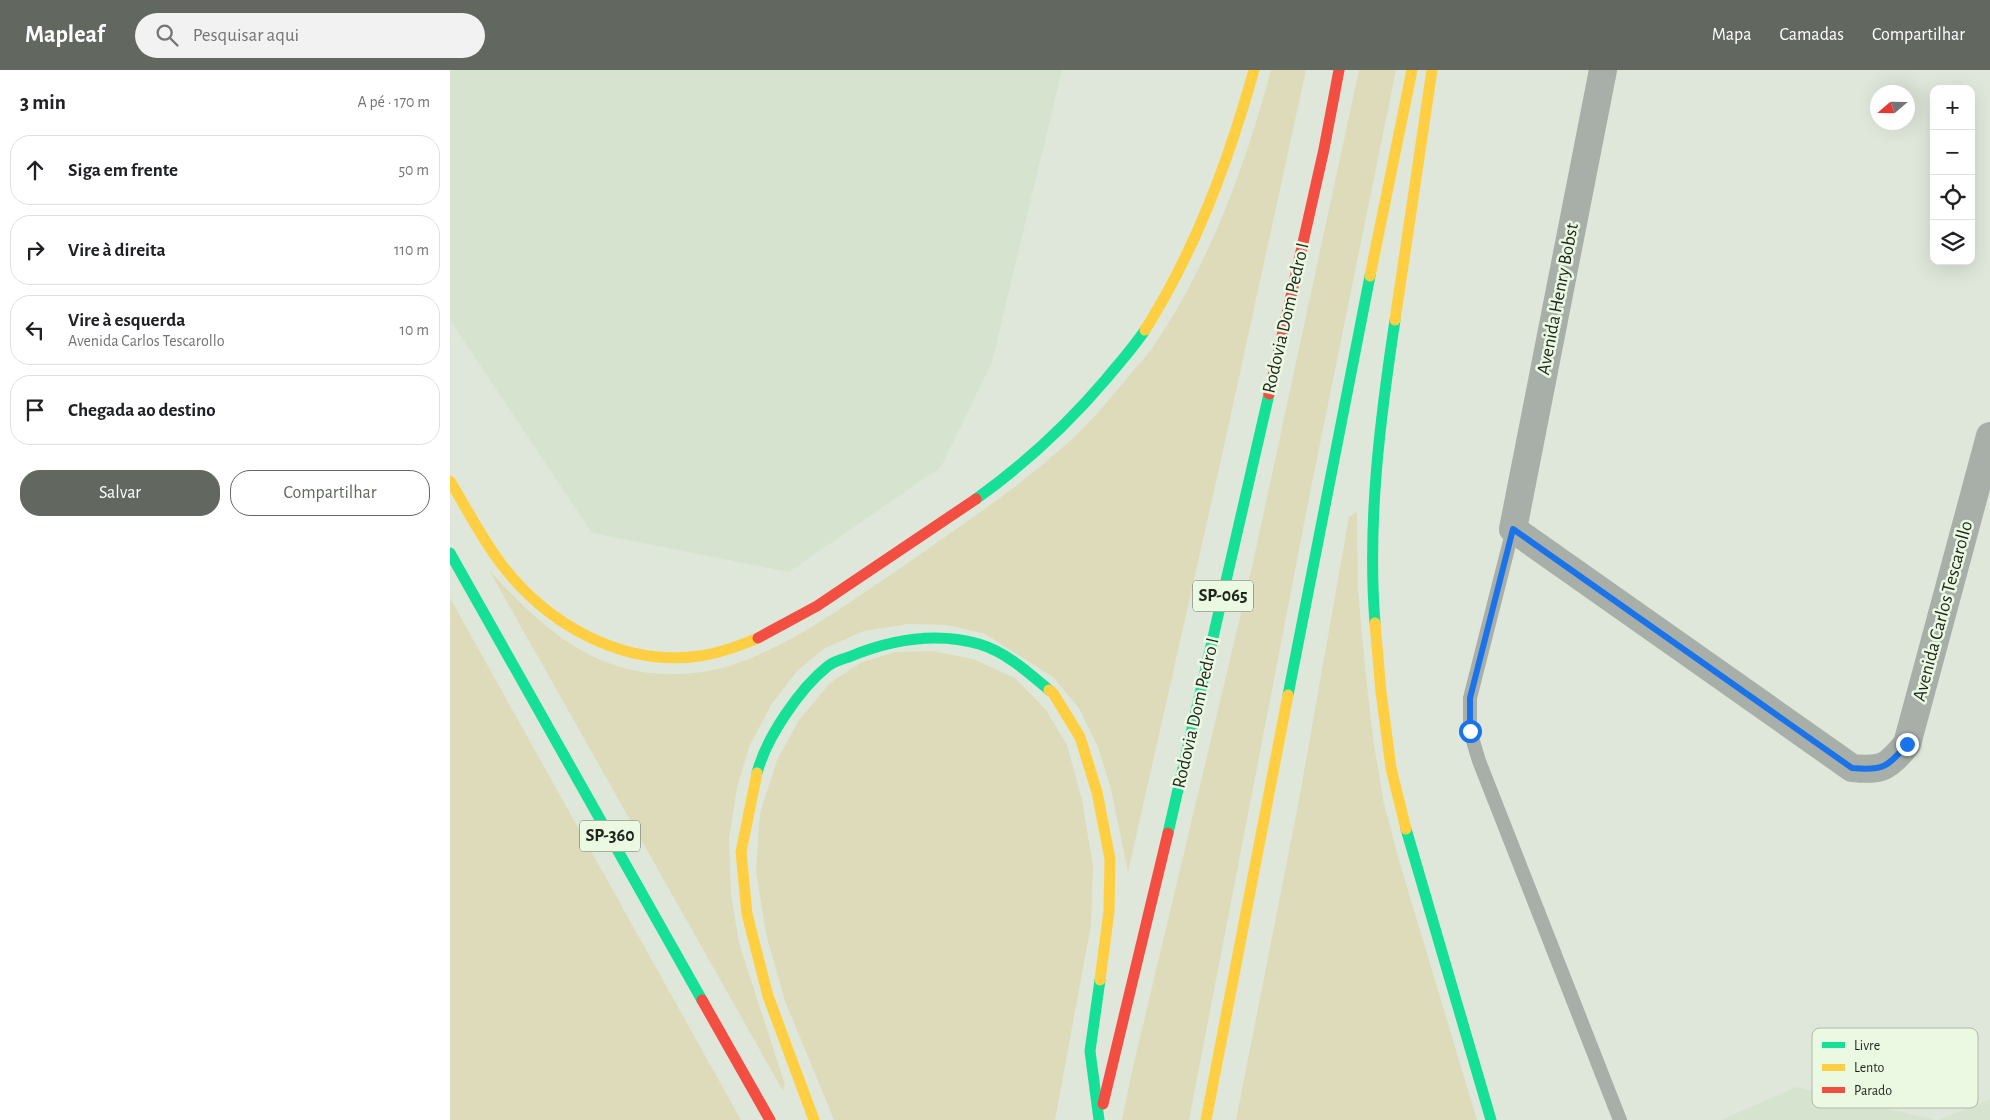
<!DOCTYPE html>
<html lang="pt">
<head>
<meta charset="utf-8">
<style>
	body { margin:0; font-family:"Alegreya Sans",sans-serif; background:#f2f2f2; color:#202124 }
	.controls { position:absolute; right:15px; top:15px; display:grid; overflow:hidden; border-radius:10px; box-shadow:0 5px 20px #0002 }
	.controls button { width:45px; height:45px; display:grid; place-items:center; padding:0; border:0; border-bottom:1px solid #e0e0e0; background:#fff; color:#202124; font:25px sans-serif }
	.compass { position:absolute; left:1420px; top:15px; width:45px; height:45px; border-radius:50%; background:#fff; box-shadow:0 5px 20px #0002; rotate:250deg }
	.stop { position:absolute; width:15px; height:15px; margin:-11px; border:4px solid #1a73e8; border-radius:50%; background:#fff }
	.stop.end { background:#1a73e8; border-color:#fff; box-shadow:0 1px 5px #0008 }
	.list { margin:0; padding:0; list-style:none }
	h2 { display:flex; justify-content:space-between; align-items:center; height:65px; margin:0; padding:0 20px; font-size:21px }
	h2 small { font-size:16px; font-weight:400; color:#757577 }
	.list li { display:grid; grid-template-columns:32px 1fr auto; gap:15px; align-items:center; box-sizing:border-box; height:70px; margin:0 10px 10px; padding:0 10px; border:1px solid #e0e0e0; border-radius:20px }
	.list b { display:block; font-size:19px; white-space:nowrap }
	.list p { margin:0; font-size:16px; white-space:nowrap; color:#757577 }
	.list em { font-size:16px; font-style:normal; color:#757577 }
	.actions { display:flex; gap:10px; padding:15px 20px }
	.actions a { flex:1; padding:11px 0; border:1px solid #62685f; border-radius:20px; text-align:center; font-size:18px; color:#62685f }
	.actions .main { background:#62685f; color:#fff }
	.icon { flex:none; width:28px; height:28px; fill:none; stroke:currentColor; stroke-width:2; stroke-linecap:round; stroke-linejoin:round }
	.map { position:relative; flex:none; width:1540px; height:1050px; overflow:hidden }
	header { display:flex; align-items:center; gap:30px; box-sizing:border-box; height:70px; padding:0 25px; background:#62685f; color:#fff }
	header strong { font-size:24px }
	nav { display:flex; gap:28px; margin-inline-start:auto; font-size:18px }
	.search { width:350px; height:45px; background:#f2f2f2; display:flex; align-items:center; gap:12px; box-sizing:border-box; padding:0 18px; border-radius:28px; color:#757577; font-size:19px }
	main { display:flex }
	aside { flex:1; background:#fff }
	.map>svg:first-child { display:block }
	.built { fill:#d6e4cf }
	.green { fill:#dedbba }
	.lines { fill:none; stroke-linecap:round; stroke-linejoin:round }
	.lane { stroke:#a8afa9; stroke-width:14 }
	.street { stroke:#a8afa9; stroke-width:28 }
	.fast { stroke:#16e098; stroke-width:11 }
	.slow { stroke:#ffcf43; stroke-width:11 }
	.jam { stroke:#f24e42; stroke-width:11 }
	.route { stroke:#1a73e8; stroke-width:6 }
	.labels { text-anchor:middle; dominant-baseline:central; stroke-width:5; stroke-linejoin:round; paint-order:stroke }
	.shield { fill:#ebf9e3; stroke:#5c6458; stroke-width:1 }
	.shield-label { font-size:18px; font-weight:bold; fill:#1f241c }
	.street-label { font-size:19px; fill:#1f241c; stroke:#ebf9e3 }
	.key { fill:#ebf9e3; stroke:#aeb9a7; stroke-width:1 }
	.key-label { font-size:14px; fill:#1f241c }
</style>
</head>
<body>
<header>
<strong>Mapleaf</strong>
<div class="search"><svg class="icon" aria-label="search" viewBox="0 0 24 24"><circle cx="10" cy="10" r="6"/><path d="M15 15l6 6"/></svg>Pesquisar aqui</div>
<nav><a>Mapa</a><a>Camadas</a><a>Compartilhar</a></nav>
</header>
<main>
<aside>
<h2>3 min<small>A pé · 170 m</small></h2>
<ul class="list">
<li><svg class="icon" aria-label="ahead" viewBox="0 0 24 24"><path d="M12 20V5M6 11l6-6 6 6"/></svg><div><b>Siga em frente</b></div><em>50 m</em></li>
<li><svg class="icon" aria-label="right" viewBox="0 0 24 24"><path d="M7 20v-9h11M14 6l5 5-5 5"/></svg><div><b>Vire à direita</b></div><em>110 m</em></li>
<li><svg class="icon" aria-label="left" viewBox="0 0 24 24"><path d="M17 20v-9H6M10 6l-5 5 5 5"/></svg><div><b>Vire à esquerda</b><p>Avenida Carlos Tescarollo</p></div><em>10 m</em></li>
<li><svg class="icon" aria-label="arrive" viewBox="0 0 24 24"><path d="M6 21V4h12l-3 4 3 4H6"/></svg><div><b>Chegada ao destino</b></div></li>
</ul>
<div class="actions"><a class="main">Salvar</a><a>Compartilhar</a></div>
</aside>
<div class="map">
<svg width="1540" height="1050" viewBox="0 0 1540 1050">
	<rect width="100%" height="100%" fill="#dfe7db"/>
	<g class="built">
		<path d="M0 0H612L542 292 491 397 339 502 142 463 0 250Z"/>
		<path d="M1346 1017 1485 1050H1271Z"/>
		<path d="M1540 1029V1050H1489Z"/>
	</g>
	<g class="green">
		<path d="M821 0H856L771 390 678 802 661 719 648 677 629 638 603 607 535 564 498 555 458 554 414 561 375 578 347 601 321 635 299 677 287 718 279 768 281 824 289 873 335 1015 333 1021 39 500C84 549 131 595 200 603 229 606 261 603 288 593 348 571 400 532 452 497 504 460 557 426 605 384 632 362 656 334 678 307 686 297 696 287 703 277 760 193 795 97 821 0Z"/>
		<path d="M909 0H946L859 428 739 1050H672L683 997 802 497Z"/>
		<path d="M907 442 908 520 914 586 923 669 934 734 951 797 1027 1050H786L849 730 899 447Z"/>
		<path d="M0 528 291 1050H0Z"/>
		<path d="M482 581 523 589 565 608 596 640 617 675 632 730 643 796 641 855 605 1050H384L335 931 316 864 306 801 310 743 327 690 349 650 380 613 410 593 445 582Z"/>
	</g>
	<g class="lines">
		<path class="lane" d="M1063 459 1020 628V661L1029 691 1170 1050"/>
		<path class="street" d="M1153 0 1063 459 1402 698C1433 701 1438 697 1457 674L1540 366"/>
		<g class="fast">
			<path d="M526 429C575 394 618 354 657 308 670 292 684 277 695 260"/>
			<path d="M0 483 252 930"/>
			<path d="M925 553C917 452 930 350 945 250"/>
			<path d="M838 625 920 206"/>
			<path d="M307 703C316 668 350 618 378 596 383 592 392 589 399 587 440 570 486 562 529 574 556 582 578 602 599 620"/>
			<path d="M956 759 1041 1050"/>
			<path d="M718 763 819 324"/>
			<path d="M649 1050 640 981 650 910"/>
		</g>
		<g class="slow">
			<path d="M920 206 962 0"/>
			<path d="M945 250 982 0"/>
			<path d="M695 260C746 179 778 92 804 0"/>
			<path d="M0 411C17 439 32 469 52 495 98 555 173 597 250 586 270 583 289 576 308 568"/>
			<path d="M925 553 931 622 941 698 956 759"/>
			<path d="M599 620 603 623 630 667 647 722 660 789 659 841 650 910"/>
			<path d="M307 703 291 782 297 844 318 926 364 1050"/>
			<path d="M756 1050 838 625"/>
		</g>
		<g class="jam">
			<path d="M819 324 874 79 889 0"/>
			<path d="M308 568 367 536 526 429"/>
			<path d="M252 930 320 1050"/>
			<path d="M653 1034 718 763"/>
		</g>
	</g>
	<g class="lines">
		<path class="route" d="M1020 661V628L1063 459 1402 698C1433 701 1438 697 1457 674"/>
	</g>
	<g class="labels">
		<g class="shield">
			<rect x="743" y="510.5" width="60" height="31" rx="4"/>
			<rect x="130" y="750.5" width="60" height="31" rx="4"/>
		</g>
		<g class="shield-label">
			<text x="773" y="526">SP-065</text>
			<text x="160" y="766">SP-360</text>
		</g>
		<g class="street-label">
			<text transform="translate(1108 229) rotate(-79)">Avenida Henry Bobst</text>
			<text transform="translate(836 248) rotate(-77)">Rodovia Dom Pedro I</text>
			<text transform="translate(1493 541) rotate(-75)">Avenida Carlos Tescarollo</text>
			<text transform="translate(746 643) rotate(-77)">Rodovia Dom Pedro I</text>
		</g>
	</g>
	<rect x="1362" y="958" width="166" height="80" rx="8" class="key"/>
	<rect x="1372" y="972" width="23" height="6" fill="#16e098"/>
	<rect x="1372" y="994" width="23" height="7" fill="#ffcf43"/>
	<rect x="1372" y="1017" width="23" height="6" fill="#f24e42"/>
	<g class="key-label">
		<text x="1404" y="980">Livre</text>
		<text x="1404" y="1002">Lento</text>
		<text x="1404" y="1025">Parado</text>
	</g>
</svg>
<div class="controls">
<button>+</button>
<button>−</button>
<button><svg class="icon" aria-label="locate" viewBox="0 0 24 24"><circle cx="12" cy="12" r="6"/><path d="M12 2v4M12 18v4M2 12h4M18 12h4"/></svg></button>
<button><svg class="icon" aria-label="layers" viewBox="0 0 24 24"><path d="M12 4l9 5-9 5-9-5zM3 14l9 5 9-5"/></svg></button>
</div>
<svg class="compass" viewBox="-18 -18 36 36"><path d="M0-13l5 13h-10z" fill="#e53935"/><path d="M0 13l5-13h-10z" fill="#757577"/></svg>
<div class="stop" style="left:1020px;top:661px"></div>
<div class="stop end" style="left:1457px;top:674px"></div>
</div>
</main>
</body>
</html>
